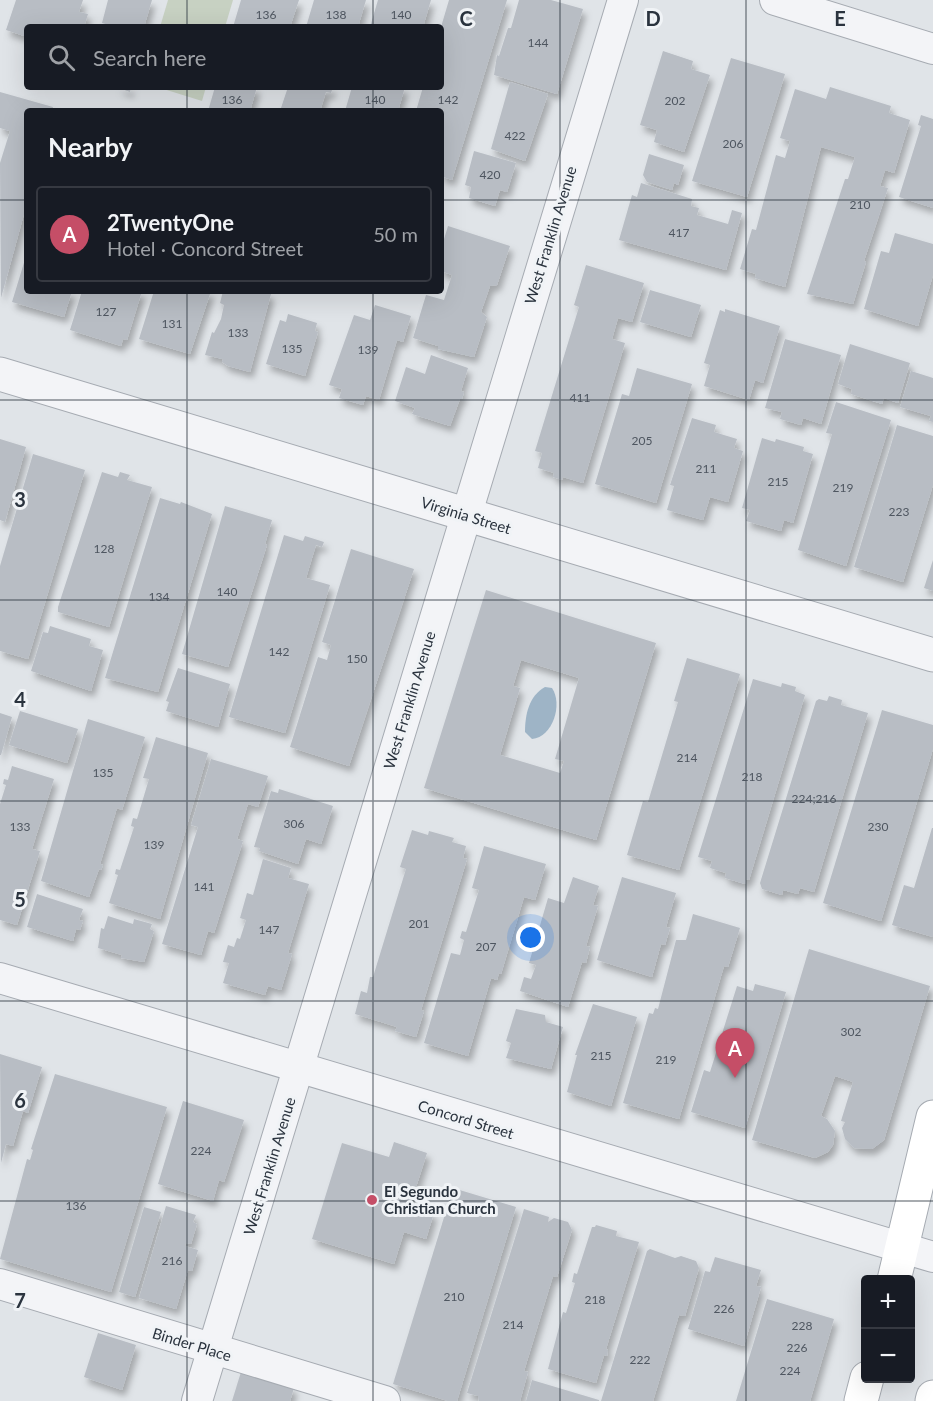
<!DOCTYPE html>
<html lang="en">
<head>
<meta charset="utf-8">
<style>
	body { margin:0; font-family:Lato,sans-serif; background:#242831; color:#f1f3f6 }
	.controls { position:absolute; right:18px; bottom:18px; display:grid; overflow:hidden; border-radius:6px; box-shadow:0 6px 24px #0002 }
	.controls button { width:54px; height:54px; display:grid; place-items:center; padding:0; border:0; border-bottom:2px solid #363941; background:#171b24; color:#f1f3f6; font:30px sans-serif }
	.you { position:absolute; left:531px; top:938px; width:21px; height:21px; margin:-15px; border:4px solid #fff; border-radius:50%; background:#1a73e8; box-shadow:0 0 0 9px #1a73e833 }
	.badge { display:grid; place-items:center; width:39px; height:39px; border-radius:50%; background:#c54e67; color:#fff; font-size:20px; font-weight:700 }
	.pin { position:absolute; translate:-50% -50px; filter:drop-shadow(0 2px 3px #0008) }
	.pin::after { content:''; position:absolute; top:32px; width:21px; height:18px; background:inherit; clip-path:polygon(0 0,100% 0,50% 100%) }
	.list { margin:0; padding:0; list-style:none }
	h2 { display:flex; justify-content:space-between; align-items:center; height:78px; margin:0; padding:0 24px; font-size:26px }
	h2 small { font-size:20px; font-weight:400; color:#9ea1a6 }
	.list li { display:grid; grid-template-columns:39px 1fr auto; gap:18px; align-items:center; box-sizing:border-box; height:96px; margin:0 12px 12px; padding:0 12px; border:2px solid #363941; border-radius:6px }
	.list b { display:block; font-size:22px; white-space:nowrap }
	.list p { margin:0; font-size:20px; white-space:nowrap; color:#9ea1a6 }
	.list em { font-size:20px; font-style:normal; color:#9ea1a6 }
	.icon { flex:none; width:33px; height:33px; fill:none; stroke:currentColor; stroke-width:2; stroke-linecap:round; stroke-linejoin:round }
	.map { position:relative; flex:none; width:933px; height:1401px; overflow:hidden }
	.search { position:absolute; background:#171b24; box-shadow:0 6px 24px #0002; left:24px; top:24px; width:420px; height:66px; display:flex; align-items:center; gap:15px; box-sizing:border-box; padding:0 21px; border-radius:6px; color:#9ea1a6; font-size:22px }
	.panel { position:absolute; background:#171b24; box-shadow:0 6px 24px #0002; left:24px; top:108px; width:420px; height:186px; border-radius:6px }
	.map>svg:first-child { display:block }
	.green { fill:#c7d1c2 }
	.water { fill:#9eb4c6 }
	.building { fill:#b8bdc4; fill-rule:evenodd; filter:url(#shadow) }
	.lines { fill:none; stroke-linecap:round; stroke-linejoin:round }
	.minor-casing { stroke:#a6abb2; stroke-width:32 }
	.tertiary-casing { stroke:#a6abb2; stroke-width:35 }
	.secondary-casing { stroke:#a6abb2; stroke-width:35 }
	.minor { stroke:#f3f4f7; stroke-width:30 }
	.tertiary { stroke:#f3f4f7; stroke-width:33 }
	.secondary { stroke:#fff; stroke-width:33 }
	.grid { fill:none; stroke:#2a333e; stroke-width:1.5; stroke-opacity:0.55 }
	.poi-dot { fill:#c54e67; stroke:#f0f3f6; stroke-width:2 }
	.labels { text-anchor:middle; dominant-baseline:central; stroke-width:6; stroke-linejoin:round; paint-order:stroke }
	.number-label { font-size:12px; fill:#4e5660 }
	.street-label { font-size:15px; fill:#2a333e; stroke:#f0f3f6 }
	.poi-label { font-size:15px; font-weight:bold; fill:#2a333e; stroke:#f0f3f6; text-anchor:start }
	.grid-label { font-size:20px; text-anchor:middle; font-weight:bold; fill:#2a333e; stroke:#f0f3f6; stroke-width:6; stroke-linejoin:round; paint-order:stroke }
</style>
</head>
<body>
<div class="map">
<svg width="933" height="1401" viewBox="0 0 933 1401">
	<defs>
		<filter id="shadow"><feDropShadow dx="3.5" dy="6" stdDeviation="3" flood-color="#0004"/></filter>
	</defs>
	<rect width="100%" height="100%" fill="#e0e4e8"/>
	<g class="green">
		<path d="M168 0H233L225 27H160Z"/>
		<path d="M157 87H206L202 101Z"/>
	</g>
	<path class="water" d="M545 687 552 688C563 704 553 737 532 739L525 732C525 714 529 696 545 687Z"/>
	<g class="building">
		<path d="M16 0H83L79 12 88 14 84 27H27V37L6 30Z"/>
		<path d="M108 0H152L144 27H116L102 23Z"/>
		<path d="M241 0H299L290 27H233Z"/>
		<path d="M314 0H366L358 27H306Z"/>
		<path d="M378 0H431L423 27H370Z"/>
		<path d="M449 0H507L452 180 441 176V111H416L423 87H441V27Z"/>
		<path d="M519 0H551L583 9 557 94 494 75 497 55 499 56 508 28H511Z"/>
		<path d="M663 51 693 61 691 69 710 75 684 152 654 142 657 130 640 125Z"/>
		<path d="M731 58 785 74 747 197 692 181Z"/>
		<path d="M510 82 548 94 525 161 491 149Z"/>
		<path d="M116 87H131L130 92Z"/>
		<path d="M215 87H257L250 111H208Z"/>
		<path d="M288 87H333L331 93 326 92 320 111H280Z"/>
		<path d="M352 87H405L398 111H345Z"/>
		<path d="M830 87 891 106 889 113 910 120 894 173 885 170 880 186 888 188 864 261 866 262 853 304 807 294 845 179H848L855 157 821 147 785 287 755 278 756 274 740 269 752 229 756 230 776 155 785 158 790 141 780 138 795 89 826 99Z"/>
		<path d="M0 92 53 107 52 111H27V203L1 298 0 163 10 131 0 128Z"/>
		<path d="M921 115 933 119V208L899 197 921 126 918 125Z"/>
		<path d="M474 151 516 163 507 192 500 190 495 206 469 198 471 187 465 185Z"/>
		<path d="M649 154 684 165 678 185 674 183 672 190 647 182 643 175Z"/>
		<path d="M641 183 692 199 691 206 699 208 697 215 728 224 732 210 742 213 726 270 619 240 632 195 637 197Z"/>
		<path d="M448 226 510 246 497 285 490 286 481 312 487 317 474 357 438 349V346L413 338 426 295 444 300 452 275 441 271V249Z"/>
		<path d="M895 233 933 244V275L918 326 864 309 881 251 889 253Z"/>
		<path d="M26 256 27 291H72L64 317 12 302Z"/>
		<path d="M586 265 644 283 632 322 618 318 612 339 625 343 583 483 563 477 562 480 553 477 554 473 538 468 542 453 535 451 579 307 574 305Z"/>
		<path d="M650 290 701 305 691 337 640 322Z"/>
		<path d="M82 291H142L127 340 123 339 121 346 70 330Z"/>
		<path d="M154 291H211L190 354 139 339Z"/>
		<path d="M223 291H262L271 294 250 372 228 366 222 362 223 359 205 355 212 332 214 333 221 319 224 305 220 303Z"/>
		<path d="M375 305 411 316 403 342 397 340 379 400 366 396 363 405 339 398 342 389 329 385 354 315 370 320Z"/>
		<path d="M725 309 780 326 763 383 755 380 749 400 704 386 710 365 704 363 720 310 725 312Z"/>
		<path d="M288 314 317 323 315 331 318 332 305 376 266 364 280 320 286 322Z"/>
		<path d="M785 339 841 355 821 424 803 418 801 425 780 419 782 412 765 408Z"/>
		<path d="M850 344 910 363 898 403 884 398 882 404 851 394 852 389 838 384Z"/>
		<path d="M431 355 468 368 461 391 464 392 462 399H460L450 426 412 414 415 408 395 401 406 367 425 374Z"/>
		<path d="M637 368 692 384 656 503 595 484 622 394 629 396Z"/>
		<path d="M911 371 933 378V422L929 421 931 416 900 407Z"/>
		<path d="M836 402 891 420 846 566 798 550 832 434 826 433Z"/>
		<path d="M692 418 716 425 714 432 737 439 734 448 743 451 728 502 710 497 703 520 667 510 674 486 670 485Z"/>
		<path d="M897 425 933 436V485L903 582 854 567Z"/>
		<path d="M762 438 775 442 776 439 804 447 803 451 813 454 793 523 784 520 781 531 746 521 750 510 742 508Z"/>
		<path d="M0 439 26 447 5 522 0 520Z"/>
		<path d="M33 454 85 470 28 659 0 651V566Z"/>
		<path d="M102 472 118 477 120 472 130 475 127 480 152 487 109 627 58 612V607Z"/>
		<path d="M160 498 180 504 181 502 212 514 158 692 105 678Z"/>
		<path d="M225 506 272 520 265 544 267 545 228 667 182 654Z"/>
		<path d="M284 535 303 541 305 536 324 542 322 547 316 545 306 578 330 585 285 733 229 717Z"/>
		<path d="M351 549 414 569 349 766 290 747 318 657 327 660 331 645 322 642Z"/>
		<path d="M933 560V591L924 588Z"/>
		<path d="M486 590 656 643 596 840 424 788ZM521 660 579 678 555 759 564 761 560 773 500 755 520 688 513 686Z"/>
		<path d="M50 626 91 639 89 646 103 650 91 691 31 671 43 632 48 633Z"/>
		<path d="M687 658 740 674 679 870 627 855 643 801 648 802 678 702 674 701Z"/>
		<path d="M178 668 230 684 218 727 166 711 169 702 166 701Z"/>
		<path d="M753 679 781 687 782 683 796 687 795 691 805 695 749 880 746 879 745 884 725 878 726 873 710 868 712 861 698 857Z"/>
		<path d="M829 696 842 700 841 705 868 713 814 892 800 888 798 894 783 890 782 895 762 889 760 883 816 701 819 699 827 701Z"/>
		<path d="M882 710 933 725V749L881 921 823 903Z"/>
		<path d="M20 711 78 729 67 763 9 745Z"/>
		<path d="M0 713 12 717 1 755H0Z"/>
		<path d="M88 719 145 737 122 810 117 808 100 864 103 865 101 870 99 869 89 897 41 881Z"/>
		<path d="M156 737 208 753 160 919 109 903 118 875 115 874 116 869 120 870 134 827 131 826 133 818 137 819 149 779 143 778Z"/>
		<path d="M211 759 268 776 258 807 248 804 237 839 243 841 214 933 208 931 201 955 162 944 198 827 191 825Z"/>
		<path d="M12 766 54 779 32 849 40 851 17 925 0 920V804L6 785 3 784 4 779 8 780Z"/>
		<path d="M279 789 333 806 321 844 306 839 298 864 259 851 260 848 254 847 271 791 278 793Z"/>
		<path d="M932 828H933V937L892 925 904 885 914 888Z"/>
		<path d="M412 830 428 835 429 831 454 838 452 842 466 846 463 858 467 859 421 1010 424 1011 416 1037 395 1031 397 1027 355 1014 361 991 367 993 370 977H373L406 869 400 867Z"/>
		<path d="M484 846 546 864 535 900 524 897 501 974 499 973 497 980 491 978 468 1056 424 1043 451 953 460 955 464 940 460 938 462 931 466 932 479 890 472 888Z"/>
		<path d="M263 859 291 868 288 878 309 884 288 953 292 954 281 990 268 986 265 995 223 983 229 963 223 962 228 945 234 947 237 938 240 939 246 920 240 918 247 893 253 895Z"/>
		<path d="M573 877 599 886 593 905 598 906 586 946 590 947 586 963 582 962 568 1007 520 991 524 977 531 979 536 965 529 963 548 898 564 903Z"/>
		<path d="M622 877 676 893 666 927 670 928 665 945 661 944 652 977 597 960Z"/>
		<path d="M37 894 83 909 79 920 83 921 80 930 76 929 73 941 27 927Z"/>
		<path d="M693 914 740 928 728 967 724 966 679 1119 623 1103 649 1013 653 1014 655 1008 658 1009 676 940H686Z"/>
		<path d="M108 916 133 924 134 919 152 924 150 929 154 931 144 962 121 958 122 955 98 948 101 928 104 929Z"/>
		<path d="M809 949 930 986 884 1140 872 1149 854 1148 845 1139 842 1128 845 1122 841 1121 853 1082 835 1076 821 1116 827 1119 835 1131 833 1145 828 1152 815 1158 752 1140Z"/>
		<path d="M755 984 786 992 745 1128 691 1112 704 1070 710 1072 737 986 753 991Z"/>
		<path d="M593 1004 637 1017 611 1106 567 1092 577 1055H575Z"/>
		<path d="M516 1009 545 1015 546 1022 563 1027 551 1069 506 1058 511 1043 506 1041Z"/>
		<path d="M0 1054 42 1067 28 1113 23 1111 13 1146 6 1144 1 1163Z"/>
		<path d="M55 1074 167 1107 111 1292 0 1259 27 1159 30 1160 33 1150 31 1149Z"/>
		<path d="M183 1101 244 1120 224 1182 219 1180 213 1201 158 1184Z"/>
		<path d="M394 1142 427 1153 410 1206 434 1213 426 1239 404 1232 394 1264 312 1239 342 1143 389 1157Z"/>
		<path d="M453 1188 516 1207 457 1401H448L393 1384Z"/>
		<path d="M166 1206 196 1215 193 1222 197 1224 191 1244 186 1243 185 1246 198 1250 192 1271 188 1270 176 1309 139 1298Z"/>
		<path d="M144 1207 161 1212 135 1297 119 1292Z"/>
		<path d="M524 1209 549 1217 548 1222 554 1218 568 1222 572 1230 557 1277 553 1276 524 1371 528 1372 520 1401H479L478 1396 467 1393Z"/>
		<path d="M596 1225 617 1231 616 1236 639 1242 606 1349 608 1350 607 1356 604 1355 596 1383 548 1369 563 1312 566 1313 575 1283 572 1282 574 1273 577 1274 592 1227H595Z"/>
		<path d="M650 1249 675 1258 681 1256 696 1261 699 1268 685 1316 679 1315 653 1401H601L647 1251Z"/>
		<path d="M715 1257 761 1270 756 1286 761 1287 744 1346 688 1329 705 1271 710 1272Z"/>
		<path d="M767 1299 834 1319 810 1401H736Z"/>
		<path d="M98 1333 136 1345 122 1390 84 1377Z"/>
		<path d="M241 1372 294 1388 290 1401H232Z"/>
		<path d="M532 1380 599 1400V1401H526Z"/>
	</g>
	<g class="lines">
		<g class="minor-casing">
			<g id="minor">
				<path d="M775 0 933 49"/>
				<path d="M0 978 933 1257"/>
				<path d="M0 1284 385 1401"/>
				<path d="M197 1401 623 0"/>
			</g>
		</g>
		<g class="tertiary-casing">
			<path id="tertiary" d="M0 374 933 655"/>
		</g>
		<g class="secondary-casing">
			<g id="secondary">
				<path d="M894 1280 933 1117"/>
				<path d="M861 1401 867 1378"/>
				<path d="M932 1401 933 1397"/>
			</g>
		</g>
		<use href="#minor" class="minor"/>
		<use href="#tertiary" class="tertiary"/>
		<use href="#secondary" class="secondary"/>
	</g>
	<path class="grid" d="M187 0V27M373 0V27M560 0V1401M746 0V1401M187 87V111M373 87V111M0 200H27M441 200H933M187 291V1401M373 291V1401M0 400H933M0 600H933M0 801H933M0 1001H933M0 1201H933"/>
	<circle class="poi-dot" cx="372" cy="1200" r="6"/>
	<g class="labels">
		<g class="number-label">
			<text x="266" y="14">136</text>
			<text x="336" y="14">138</text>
			<text x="401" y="14">140</text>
			<text x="538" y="42">144</text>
			<text x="232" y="99">136</text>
			<text x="375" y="99">140</text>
			<text x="448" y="99">142</text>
			<text x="675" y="100">202</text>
			<text x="515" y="135">422</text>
			<text x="733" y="143">206</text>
			<text x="490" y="174">420</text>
			<text x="860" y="204">210</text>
			<text x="679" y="232">417</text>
			<text x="106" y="311">127</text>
			<text x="172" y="323">131</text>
			<text x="238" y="332">133</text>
			<text x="292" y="348">135</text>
			<text x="368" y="349">139</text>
			<text x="580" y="397">411</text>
			<text x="642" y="440">205</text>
			<text x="706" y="468">211</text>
			<text x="778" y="481">215</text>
			<text x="843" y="487">219</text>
			<text x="899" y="511">223</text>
			<text x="104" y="548">128</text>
			<text x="227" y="591">140</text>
			<text x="159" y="596">134</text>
			<text x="279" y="651">142</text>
			<text x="357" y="658">150</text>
			<text x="687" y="757">214</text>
			<text x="103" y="772">135</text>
			<text x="752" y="776">218</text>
			<text x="814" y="798">224;216</text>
			<text x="294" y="823">306</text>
			<text x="20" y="826">133</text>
			<text x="878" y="826">230</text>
			<text x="154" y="844">139</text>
			<text x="204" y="886">141</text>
			<text x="419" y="923">201</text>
			<text x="269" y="929">147</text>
			<text x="486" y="946">207</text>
			<text x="851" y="1031">302</text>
			<text x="601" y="1055">215</text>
			<text x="666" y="1059">219</text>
			<text x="201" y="1150">224</text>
			<text x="76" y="1205">136</text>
			<text x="172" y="1260">216</text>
			<text x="454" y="1296">210</text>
			<text x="595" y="1299">218</text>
			<text x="724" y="1308">226</text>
			<text x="513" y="1324">214</text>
			<text x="802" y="1325">228</text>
			<text x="797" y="1347">226</text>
			<text x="640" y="1359">222</text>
			<text x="790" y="1370">224</text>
		</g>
		<g class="street-label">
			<text transform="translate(550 235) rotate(-73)">West Franklin Avenue</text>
			<text transform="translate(466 515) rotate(17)">Virginia Street</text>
			<text transform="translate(409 700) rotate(-73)">West Franklin Avenue</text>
			<text transform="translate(466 1119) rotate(17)">Concord Street</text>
			<text transform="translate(269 1166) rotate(-73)">West Franklin Avenue</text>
			<text transform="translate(192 1344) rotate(17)">Binder Place</text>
		</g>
		<g class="poi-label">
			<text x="384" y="1191">El Segundo<tspan x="384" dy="17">Christian Church</tspan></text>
		</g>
	</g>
	<g class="grid-label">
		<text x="466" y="26">C</text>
		<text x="653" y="26">D</text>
		<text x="840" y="26">E</text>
		<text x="20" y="507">3</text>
		<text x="20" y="707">4</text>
		<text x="20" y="907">5</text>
		<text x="20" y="1108">6</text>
		<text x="20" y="1308">7</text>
	</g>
</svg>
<div class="controls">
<button>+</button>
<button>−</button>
</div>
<div class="you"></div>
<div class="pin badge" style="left:735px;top:1078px">A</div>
<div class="search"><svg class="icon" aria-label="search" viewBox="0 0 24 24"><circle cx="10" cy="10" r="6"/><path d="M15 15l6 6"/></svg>Search here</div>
<section class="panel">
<h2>Nearby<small></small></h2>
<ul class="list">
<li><span class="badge">A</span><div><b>2TwentyOne</b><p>Hotel · Concord Street</p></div><em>50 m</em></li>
</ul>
</section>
</div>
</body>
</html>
